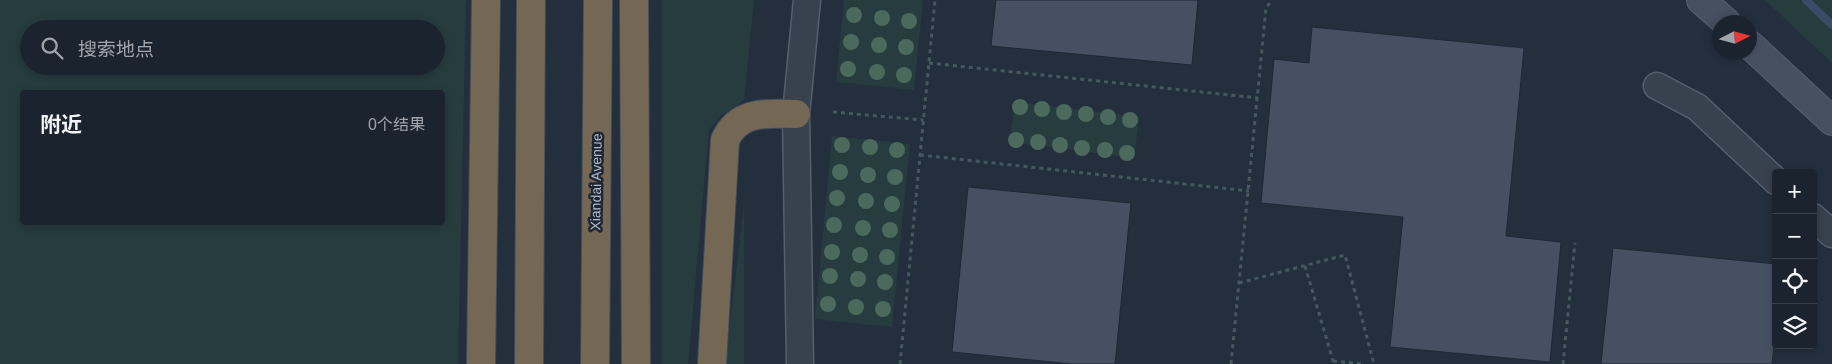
<!DOCTYPE html>
<html lang="zh">
<head>
<meta charset="utf-8">
<style>
	body { margin:0; font-family:Arial,"Noto Sans SC",sans-serif; background:#242b36; color:#f1f3f6 }
	.controls { position:absolute; right:15px; bottom:15px; display:grid; overflow:hidden; border-radius:5px; box-shadow:0 2px 8px #0003 }
	.controls button { width:45px; height:45px; display:grid; place-items:center; padding:0; border:0; border-bottom:1px solid #39404a; background:#1b232e; color:#f1f3f6; font:25px sans-serif }
	.compass { position:absolute; left:1712px; top:15px; width:45px; height:45px; border-radius:50%; background:#1b232e; box-shadow:0 2px 8px #0003; rotate:84deg }
	.list { margin:0; padding:0; list-style:none }
	h2 { display:flex; justify-content:space-between; align-items:center; height:65px; margin:0; padding:0 20px; font-size:21px }
	h2 small { font-size:16px; font-weight:400; color:#a0a4aa }
	.icon { flex:none; width:28px; height:28px; fill:none; stroke:currentColor; stroke-width:2; stroke-linecap:round; stroke-linejoin:round }
	.map { position:relative; flex:none; width:1832px; height:364px; overflow:hidden }
	.search { position:absolute; background:#1b232e; box-shadow:0 2px 8px #0003; left:20px; top:20px; width:425px; height:55px; display:flex; align-items:center; gap:12px; box-sizing:border-box; padding:0 18px; border-radius:28px; color:#a0a4aa; font-size:19px }
	.panel { position:absolute; background:#1b232e; box-shadow:0 2px 8px #0003; left:20px; top:90px; width:425px; height:135px; border-radius:5px }
	.map>svg:first-child { display:block }
	.green { fill:#263c3f; fill-rule:evenodd }
	.lines { fill:none; stroke-linecap:round; stroke-linejoin:round }
	.stream { stroke:#394c67; stroke-width:8 }
	.building { fill:#455162; stroke:#1f2835 }
	.street-casing { stroke:#565f6c; stroke-width:29 }
	.secondary-casing { stroke:#565f6c; stroke-width:30 }
	.highway-casing { stroke:#434c59; stroke-width:30 }
	.path { stroke:#44595c; stroke-width:3; stroke-dasharray:4 4; stroke-linecap:butt }
	.street { stroke:#38414e; stroke-width:26 }
	.secondary { stroke:#465061; stroke-width:28 }
	.highway { stroke:#746855; stroke-width:28 }
	.tree { fill:#4b6a5d }
	.labels { text-anchor:middle; dominant-baseline:central; stroke-width:5; stroke-linejoin:round; paint-order:stroke }
	.street-label { font-size:14px; fill:#b4bcc9; stroke:#1d2633 }
</style>
</head>
<body>
<div class="map">
<svg width="1832" height="364" viewBox="0 0 1832 364">
	<rect width="100%" height="100%" fill="#242f3e"/>
	<g class="green">
		<path d="M0 0H466L458 364H0ZM29 29H436V66H29ZM442 92V222H22V92Z"/>
		<path d="M662 0H754L744 101 720 116 709 130 688 364H662Z"/>
		<path d="M844 0H923L914 90 836 82Z"/>
		<path d="M1765 0H1832V63Z"/>
		<path d="M1015 102 1139 117 1134 158 1010 142Z"/>
		<path d="M832 136 910 144 892 327 815 319Z"/>
		<path d="M744 206V364H725Z"/>
	</g>
	<g class="lines">
		<path class="stream" d="M1806 0 1832 25"/>
	</g>
	<g class="building">
		<path d="M996 0H1198L1192 65 991 46Z"/>
		<path d="M1312 27 1524 48 1506 236 1561 242 1550 362 1390 347 1403 217 1261 203 1274 59 1309 63Z"/>
		<path d="M968 187 1131 203 1115 364H1072L952 352Z"/>
		<path d="M1613 248 1776 264V324L1772 364H1601Z"/>
	</g>
	<g class="lines">
		<g class="street-casing">
			<g id="street">
				<path d="M1657 86 1697 107 1776 181"/>
				<path d="M1813 217 1832 234"/>
				<path d="M800 364 796 114 807 0"/>
			</g>
		</g>
		<g class="secondary-casing">
			<g id="secondary">
				<path d="M1701 0 1726 22"/>
				<path d="M1750 45 1832 121"/>
			</g>
		</g>
		<g class="highway-casing">
			<g id="highway">
				<path d="M634 0 636 364"/>
				<path d="M481 364 486 0"/>
				<path d="M529 364 531 0"/>
				<path d="M595 364 598 0"/>
				<path d="M712 364 725 140C739 109 768 114 796 114"/>
			</g>
		</g>
		<g class="path">
			<path d="M929 63 1258 98"/>
			<path d="M833 112 923 120"/>
			<path d="M920 155 1249 191"/>
			<path d="M1305 266 1334 364"/>
			<path d="M1239 283 1345 255 1374 364"/>
			<path d="M1333 361 1363 364"/>
			<path d="M900 364 935 0"/>
			<path d="M1231 364 1266 8 1272 0"/>
			<path d="M1563 364 1575 243"/>
		</g>
		<use href="#street" class="street"/>
		<use href="#secondary" class="secondary"/>
		<use href="#highway" class="highway"/>
	</g>
	<g class="tree">
		<circle cx="854" cy="15" r="8"/>
		<circle cx="882" cy="18" r="8"/>
		<circle cx="909" cy="21" r="8"/>
		<circle cx="851" cy="42" r="8"/>
		<circle cx="879" cy="45" r="8"/>
		<circle cx="906" cy="47" r="8"/>
		<circle cx="848" cy="69" r="8"/>
		<circle cx="877" cy="72" r="8"/>
		<circle cx="904" cy="75" r="8"/>
		<circle cx="1020" cy="107" r="8"/>
		<circle cx="1042" cy="109" r="8"/>
		<circle cx="1064" cy="112" r="8"/>
		<circle cx="1086" cy="114" r="8"/>
		<circle cx="1108" cy="117" r="8"/>
		<circle cx="1130" cy="120" r="8"/>
		<circle cx="1016" cy="140" r="8"/>
		<circle cx="1038" cy="142" r="8"/>
		<circle cx="842" cy="145" r="8"/>
		<circle cx="1060" cy="145" r="8"/>
		<circle cx="870" cy="147" r="8"/>
		<circle cx="1082" cy="148" r="8"/>
		<circle cx="897" cy="150" r="8"/>
		<circle cx="1105" cy="150" r="8"/>
		<circle cx="1127" cy="153" r="8"/>
		<circle cx="840" cy="172" r="8"/>
		<circle cx="868" cy="175" r="8"/>
		<circle cx="895" cy="177" r="8"/>
		<circle cx="837" cy="198" r="8"/>
		<circle cx="866" cy="201" r="8"/>
		<circle cx="892" cy="204" r="8"/>
		<circle cx="834" cy="225" r="8"/>
		<circle cx="863" cy="228" r="8"/>
		<circle cx="890" cy="230" r="8"/>
		<circle cx="832" cy="252" r="8"/>
		<circle cx="860" cy="255" r="8"/>
		<circle cx="887" cy="257" r="8"/>
		<circle cx="830" cy="276" r="8"/>
		<circle cx="858" cy="279" r="8"/>
		<circle cx="885" cy="282" r="8"/>
		<circle cx="828" cy="304" r="8"/>
		<circle cx="856" cy="307" r="8"/>
		<circle cx="883" cy="309" r="8"/>
	</g>
	<g class="labels">
		<g class="street-label">
			<text transform="translate(596 182) rotate(-89)">Xiandai Avenue</text>
		</g>
	</g>
</svg>
<div class="controls">
<button>+</button>
<button>−</button>
<button><svg class="icon" aria-label="locate" viewBox="0 0 24 24"><circle cx="12" cy="12" r="6"/><path d="M12 2v4M12 18v4M2 12h4M18 12h4"/></svg></button>
<button><svg class="icon" aria-label="layers" viewBox="0 0 24 24"><path d="M12 4l9 5-9 5-9-5zM3 14l9 5 9-5"/></svg></button>
</div>
<svg class="compass" viewBox="-18 -18 36 36"><path d="M0-13l5 13h-10z" fill="#e53935"/><path d="M0 13l5-13h-10z" fill="#a0a4aa"/></svg>
<div class="search"><svg class="icon" aria-label="search" viewBox="0 0 24 24"><circle cx="10" cy="10" r="6"/><path d="M15 15l6 6"/></svg>搜索地点</div>
<section class="panel">
<h2>附近<small>0个结果</small></h2>
<ul class="list">
</ul>
</section>
</div>
</body>
</html>
